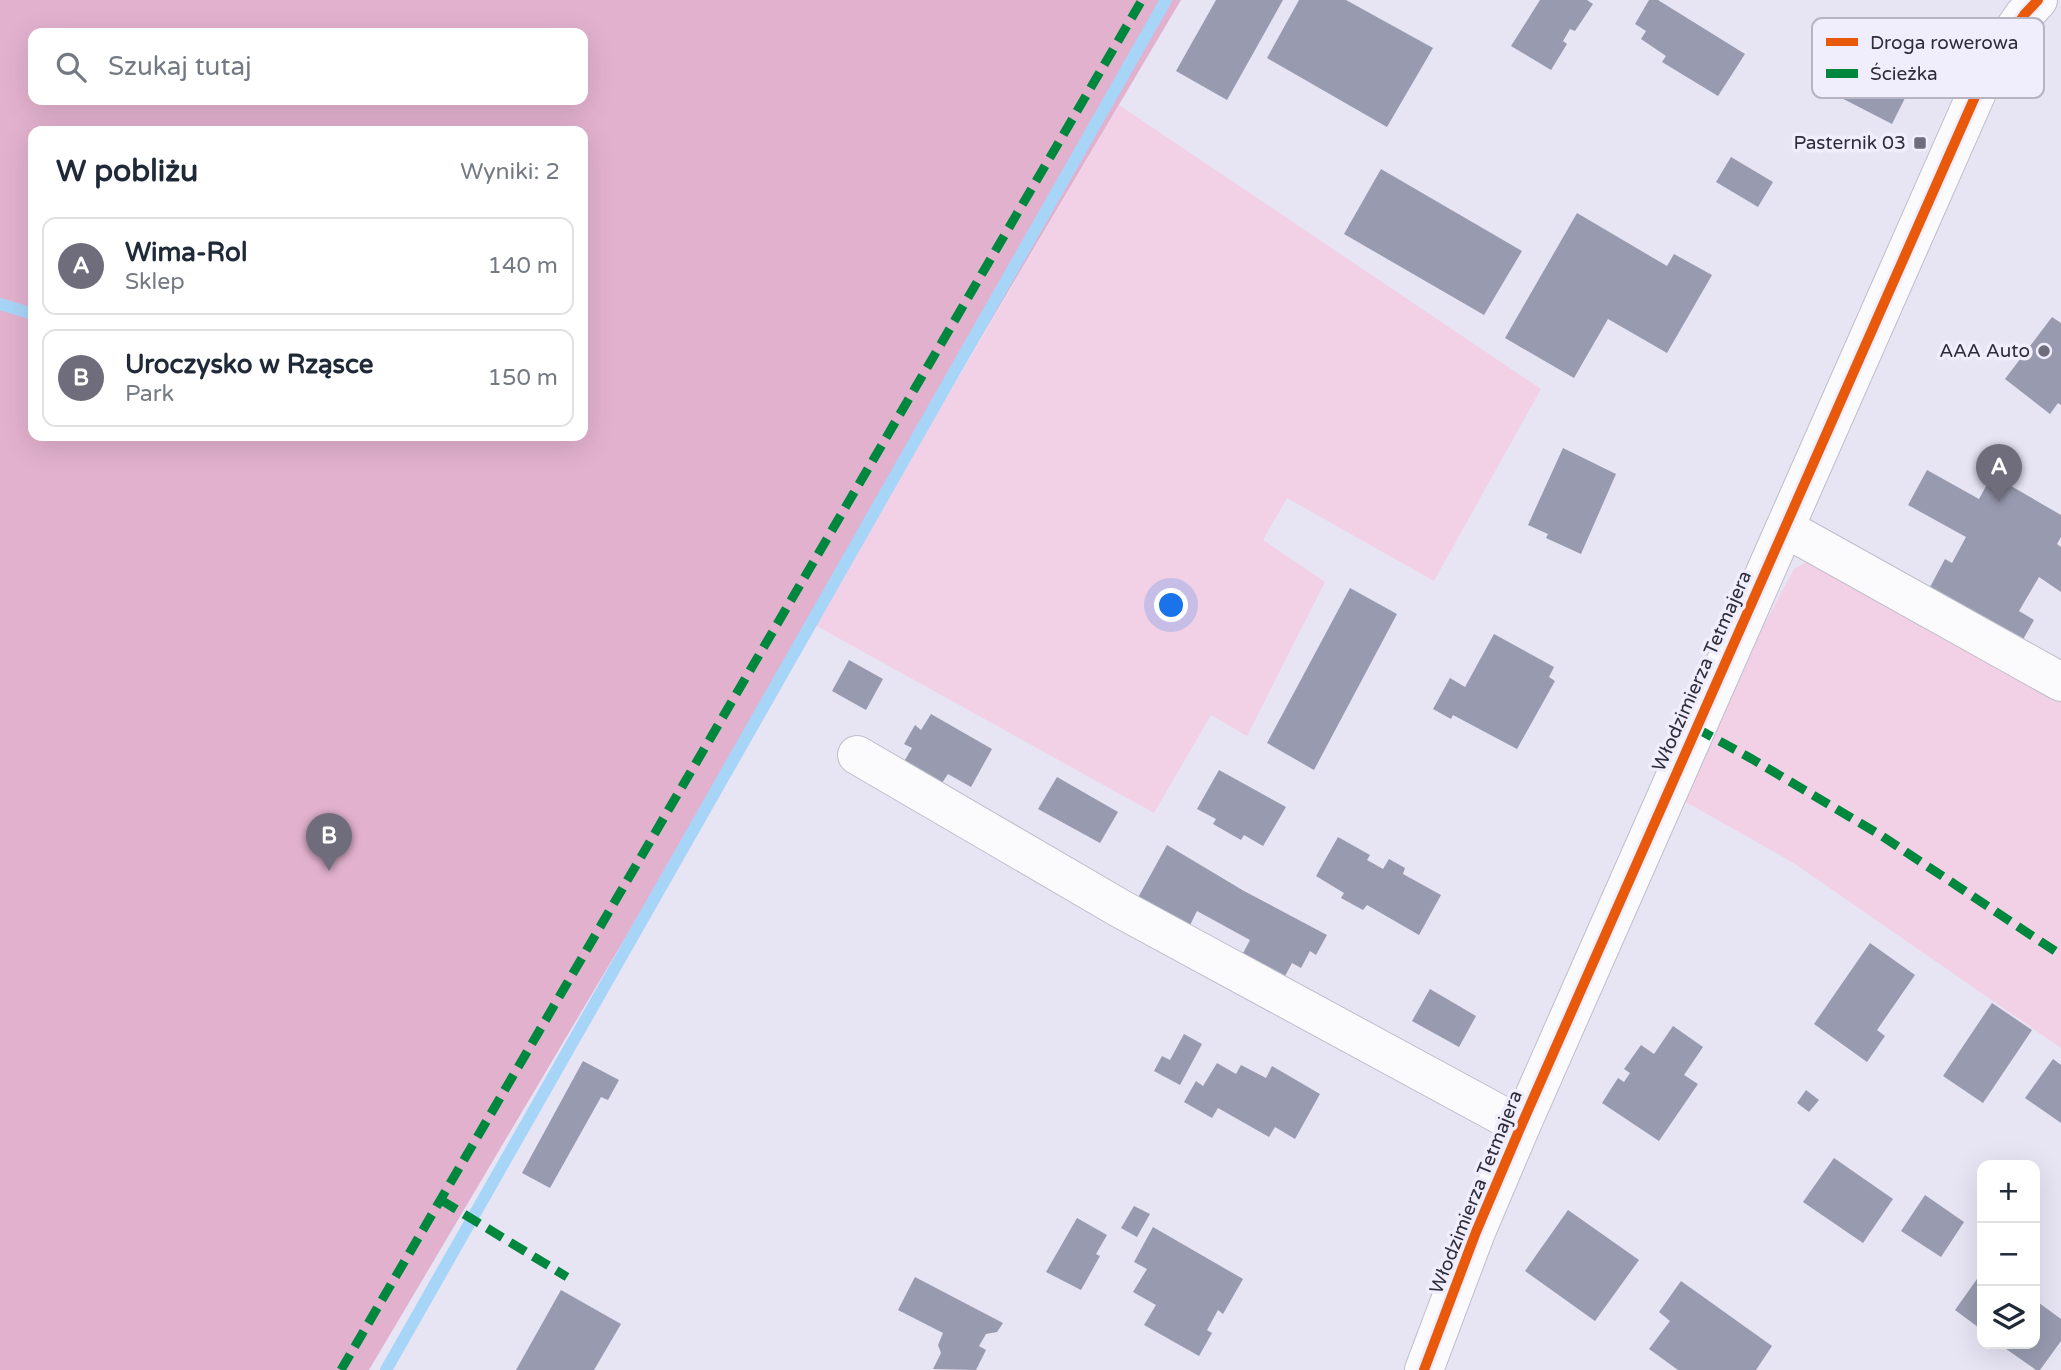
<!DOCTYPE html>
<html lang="pl">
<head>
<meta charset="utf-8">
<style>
	body { margin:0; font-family:"Varela Round",sans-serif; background:#f2f2f3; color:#1f2937 }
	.controls { position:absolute; right:21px; bottom:21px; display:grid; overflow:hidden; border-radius:14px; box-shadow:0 7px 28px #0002 }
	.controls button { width:63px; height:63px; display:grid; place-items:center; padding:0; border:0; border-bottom:2px solid #e0e1e3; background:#fff; color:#1f2937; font:35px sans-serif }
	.you { position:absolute; left:1172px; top:606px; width:24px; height:24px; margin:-18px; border:5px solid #fff; border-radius:50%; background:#1a73e8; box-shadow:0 0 0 10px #1a73e833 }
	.badge { display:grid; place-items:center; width:46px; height:46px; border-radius:50%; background:#6f6d7b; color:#fff; font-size:23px; font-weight:700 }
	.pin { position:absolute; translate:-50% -58px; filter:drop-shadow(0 2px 4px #0008) }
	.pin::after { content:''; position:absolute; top:37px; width:24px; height:21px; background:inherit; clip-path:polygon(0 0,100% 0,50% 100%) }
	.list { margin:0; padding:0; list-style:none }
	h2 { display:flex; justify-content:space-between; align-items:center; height:91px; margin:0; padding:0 28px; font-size:30px }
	h2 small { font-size:23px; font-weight:400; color:#747a83 }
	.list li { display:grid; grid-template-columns:46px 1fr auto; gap:21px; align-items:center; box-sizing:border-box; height:98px; margin:0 14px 14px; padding:0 14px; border:2px solid #e0e1e3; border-radius:14px }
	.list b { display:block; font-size:26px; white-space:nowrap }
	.list p { margin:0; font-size:23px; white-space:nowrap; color:#747a83 }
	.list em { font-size:23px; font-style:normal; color:#747a83 }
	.icon { flex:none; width:38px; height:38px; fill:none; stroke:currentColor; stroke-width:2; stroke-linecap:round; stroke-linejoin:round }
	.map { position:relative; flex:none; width:2061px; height:1370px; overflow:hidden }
	.search { position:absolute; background:#fff; box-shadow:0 7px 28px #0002; left:28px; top:28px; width:560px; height:77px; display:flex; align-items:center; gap:18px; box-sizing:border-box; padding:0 24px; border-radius:14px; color:#747a83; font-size:26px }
	.panel { position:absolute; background:#fff; box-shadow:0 7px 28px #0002; left:28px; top:126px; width:560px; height:315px; border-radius:14px }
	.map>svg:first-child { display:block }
	.green { fill:#f2d1e6 }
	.forest { fill:#e2b1ce; fill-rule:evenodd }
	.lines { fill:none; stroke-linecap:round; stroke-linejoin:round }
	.stream { stroke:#a7d5f8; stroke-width:12 }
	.building { fill:#989bb0 }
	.minor-casing { stroke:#bfbdcb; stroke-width:40 }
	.minor { stroke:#fbfbfd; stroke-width:38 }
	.quiet { stroke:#00873e; stroke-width:9; stroke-dasharray:18 9; stroke-linecap:butt }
	.cycleway-casing { stroke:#f0edfc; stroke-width:15 }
	.cycleway { stroke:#e8590c; stroke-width:10 }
	.poi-dot { fill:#6f6d7b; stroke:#f0edfc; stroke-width:2.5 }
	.labels { text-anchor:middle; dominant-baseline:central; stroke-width:7; stroke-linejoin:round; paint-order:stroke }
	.poi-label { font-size:19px; fill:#2f2d3a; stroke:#f0edfc; text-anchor:end }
	.street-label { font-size:19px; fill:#2f2d3a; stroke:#f0edfc }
	.key { fill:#f0edfc; stroke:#b6b3c2; stroke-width:2 }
	.key-label { font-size:19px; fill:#2f2d3a }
</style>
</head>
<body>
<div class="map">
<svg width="2061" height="1370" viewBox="0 0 2061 1370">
	<rect width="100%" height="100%" fill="#e7e4f4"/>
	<g class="green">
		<path d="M1119 105 1541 389 1434 581 1287 498 1263 540 1325 582 1247 736 1211 715 1154 813 813 624Z"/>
		<path d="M1808 561 2061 696V1048L1792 862 1684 801 1765 623 1794 569Z"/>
	</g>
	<path class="forest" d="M0 0H1181L369 1370H0ZM33 33H583V100H33ZM33 131H583V436H33Z"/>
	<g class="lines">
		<g class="stream">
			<path d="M0 304 33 314"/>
			<path d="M386 1370 1166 0"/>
		</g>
	</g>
	<g class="building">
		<path d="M1216 0H1283L1227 100 1176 71Z"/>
		<path d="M1299 0H1346L1433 48 1387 127 1267 58Z"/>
		<path d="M1540 0H1587L1593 4 1575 31 1570 29 1563 41 1567 44 1551 70 1511 46Z"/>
		<path d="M1649 0H1658L1745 54 1718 96 1662 62 1666 56 1641 39 1646 31 1635 24Z"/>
		<path d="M1841 61 1907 94 1892 124 1826 90Z"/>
		<path d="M1731 157 1773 182 1758 207 1716 182Z"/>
		<path d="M1381 169 1522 251 1484 315 1344 234Z"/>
		<path d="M1577 213 1667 266 1674 254 1712 275 1667 353 1608 319 1574 378 1505 338Z"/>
		<path d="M2052 317 2061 323V405L2058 403 2050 414 2005 379Z"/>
		<path d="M1563 448 1616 474 1581 554 1546 538 1548 534 1528 525Z"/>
		<path d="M1927 470 1979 499 1992 475 2061 515V537L2057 544 2061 547V592L2039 577 2019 611 2034 620 2021 643 1929 589 1945 559 1952 563 1966 537 1908 505Z"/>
		<path d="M1350 588 1397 614 1314 770 1267 743Z"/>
		<path d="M1494 634 1554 667 1549 677 1555 681 1517 749 1453 715 1451 719 1433 709 1450 678 1465 687Z"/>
		<path d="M849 660 883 679 866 710 832 691Z"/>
		<path d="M931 714 992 749 971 787 948 774 936 792 899 770 912 748 904 744 915 725 921 730Z"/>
		<path d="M1219 770 1286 807 1263 846 1244 835 1241 840 1213 824 1216 819 1197 809Z"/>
		<path d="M1057 777 1118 812 1100 843 1038 809Z"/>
		<path d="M1338 837 1370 855 1367 860 1383 869 1389 859 1405 868 1403 874 1441 895 1419 935 1367 905 1363 910 1341 898 1344 893 1316 876Z"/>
		<path d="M1167 845 1244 891 1327 935 1316 955 1310 951 1301 968 1292 963 1284 978 1242 955 1250 940 1197 911 1190 925 1135 903Z"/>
		<path d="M1870 943 1915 975 1877 1030 1885 1036 1867 1062 1814 1024Z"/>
		<path d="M1430 989 1476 1016 1459 1047 1412 1021Z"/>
		<path d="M1992 1003 2032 1030 1983 1103 1943 1076Z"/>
		<path d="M1673 1026 1703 1047 1684 1075 1698 1084 1659 1141 1602 1103 1618 1078 1624 1082 1630 1073 1624 1069 1641 1045 1654 1054Z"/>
		<path d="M1184 1034 1202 1044 1180 1085 1154 1071 1162 1056 1170 1060Z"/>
		<path d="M2053 1059 2061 1065V1123L2025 1098Z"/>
		<path d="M583 1061 619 1080 608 1100 601 1097 550 1188 522 1173Z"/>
		<path d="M1217 1063 1236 1074 1241 1065 1266 1078 1272 1066 1320 1094 1295 1139 1275 1127 1269 1137 1218 1108 1212 1118 1184 1102 1196 1081 1203 1086Z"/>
		<path d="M1806 1090 1819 1100 1809 1112 1797 1103Z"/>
		<path d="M1834 1158 1893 1199 1863 1243 1803 1202Z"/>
		<path d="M1925 1195 1964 1222 1941 1257 1901 1231Z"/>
		<path d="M1134 1206 1150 1214 1137 1237 1121 1228Z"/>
		<path d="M1568 1210 1639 1260 1595 1321 1525 1271Z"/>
		<path d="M1077 1218 1107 1235 1096 1254 1100 1256 1081 1290 1046 1272Z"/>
		<path d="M1153 1227 1243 1279 1223 1314 1218 1310 1207 1330 1212 1333 1199 1356 1144 1325 1156 1305 1133 1292 1147 1269 1134 1262Z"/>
		<path d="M1982 1272V1330L1955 1310Z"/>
		<path d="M915 1277 1003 1323 997 1332 986 1334 979 1346 986 1350 976 1370 933 1369 941 1353 938 1345 943 1333 898 1310Z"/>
		<path d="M1681 1281 1772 1346 1756 1370H1678L1649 1349 1670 1321 1659 1312Z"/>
		<path d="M561 1290 621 1324 594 1370H516Z"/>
		<path d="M2035 1300 2061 1319V1341L2040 1370H2036L1999 1344H2035Z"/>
	</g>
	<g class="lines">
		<g class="minor-casing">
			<g id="minor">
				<path d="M1785 528 2061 682"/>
				<path d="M857 755 1121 909 1521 1126"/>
				<path d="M1424 1370 1476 1232 1521 1126 1989 65 2024 15 2038 0"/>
			</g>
		</g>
		<use href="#minor" class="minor"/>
		<g class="quiet">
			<path d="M1696 728 1752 759 1882 836 2061 955"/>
			<path d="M441 1200 567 1277"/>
			<path d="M341 1370 1142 0"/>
		</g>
		<g class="cycleway-casing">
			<path id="cycleway" d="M1424 1370 1476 1232 1521 1126 1989 65 2024 15 2038 0"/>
		</g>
		<use href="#cycleway" class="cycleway"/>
	</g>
	<g class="poi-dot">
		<rect x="1913" y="136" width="14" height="14" rx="3.5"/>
		<circle cx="2044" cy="351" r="7"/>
	</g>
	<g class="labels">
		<g class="poi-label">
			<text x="1906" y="143">Pasternik 03</text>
			<text x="2030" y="351">AAA Auto</text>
		</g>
		<g class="street-label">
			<text transform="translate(1702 671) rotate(-66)">Włodzimierza Tetmajera</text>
			<text transform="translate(1476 1192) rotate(-68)">Włodzimierza Tetmajera</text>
		</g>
	</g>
	<rect x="1812" y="18" width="232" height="80" rx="10" class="key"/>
	<rect x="1826" y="38" width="32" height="8" fill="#e8590c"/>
	<rect x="1826" y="69" width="32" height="9" fill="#00873e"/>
	<g class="key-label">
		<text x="1870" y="49">Droga rowerowa</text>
		<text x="1870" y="80">Ścieżka</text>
	</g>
</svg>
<div class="controls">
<button>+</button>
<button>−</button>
<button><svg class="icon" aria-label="layers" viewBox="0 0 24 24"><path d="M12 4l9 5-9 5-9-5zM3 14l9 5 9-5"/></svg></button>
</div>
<div class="you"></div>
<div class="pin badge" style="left:1999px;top:502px">A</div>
<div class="pin badge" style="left:329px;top:871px">B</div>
<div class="search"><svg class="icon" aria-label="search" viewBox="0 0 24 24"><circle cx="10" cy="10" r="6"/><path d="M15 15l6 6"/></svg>Szukaj tutaj</div>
<section class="panel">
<h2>W pobliżu<small>Wyniki: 2</small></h2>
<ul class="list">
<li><span class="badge">A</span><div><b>Wima-Rol</b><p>Sklep</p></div><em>140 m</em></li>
<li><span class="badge">B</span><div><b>Uroczysko w Rząsce</b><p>Park</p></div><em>150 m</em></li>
</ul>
</section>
</div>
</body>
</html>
